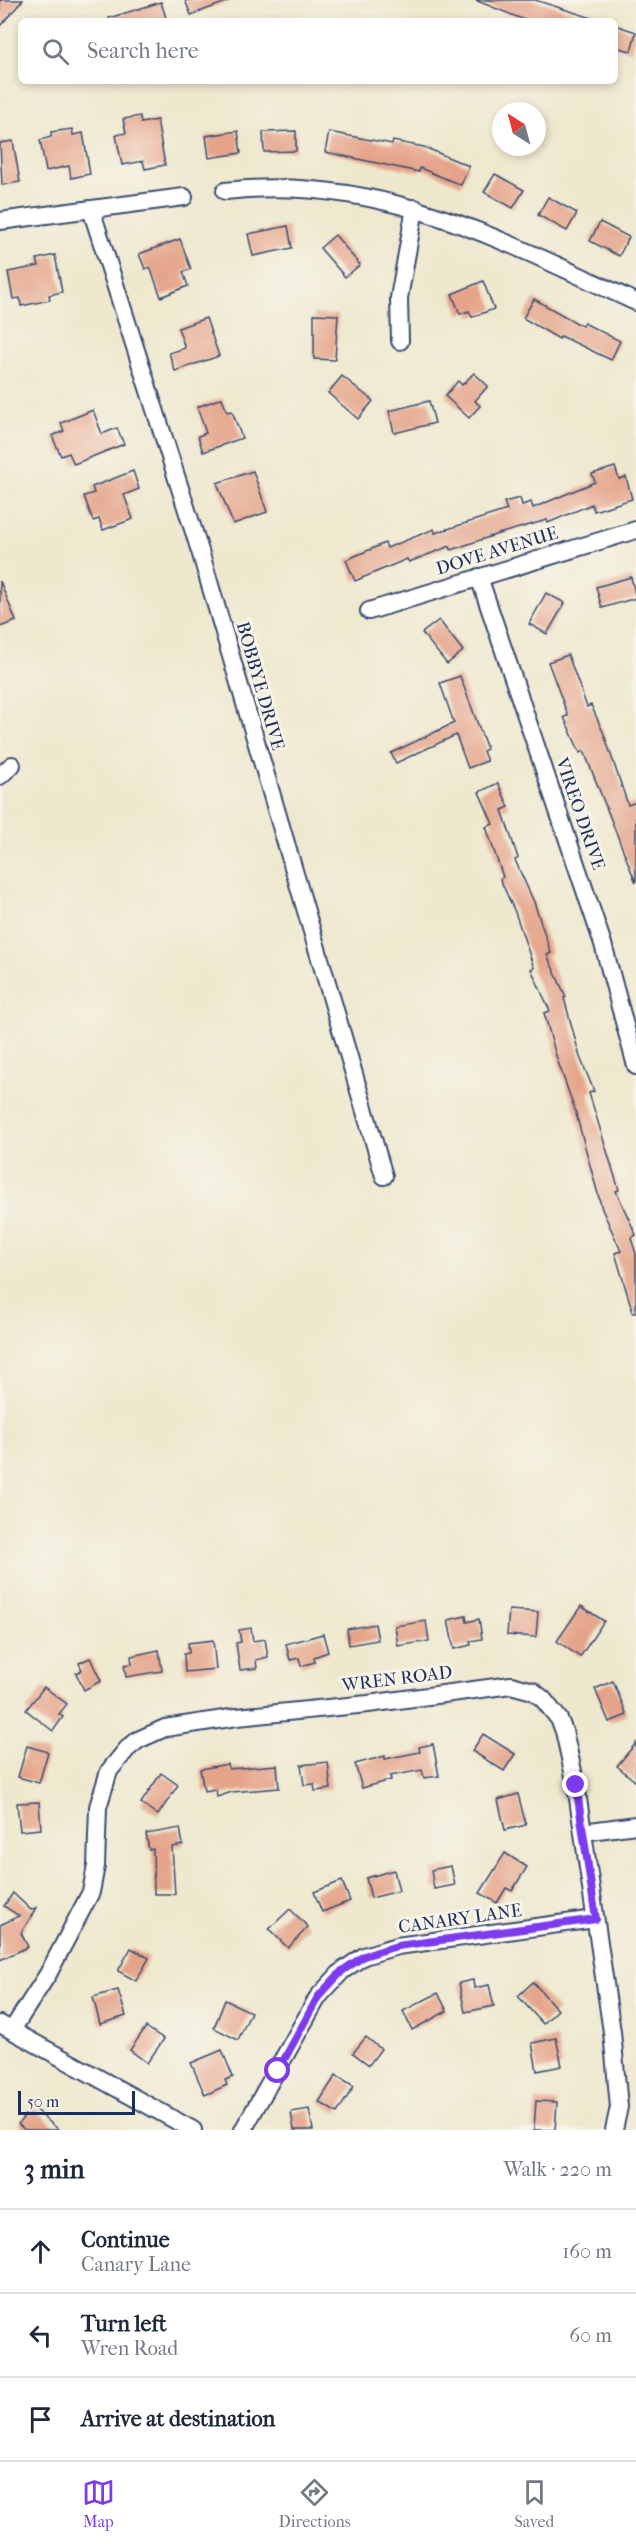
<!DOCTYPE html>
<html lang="en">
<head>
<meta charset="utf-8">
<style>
	body { margin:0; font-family:"IM FELL French Canon",serif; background:#f2f2f3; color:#1f2937 }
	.compass { position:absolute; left:492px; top:102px; width:54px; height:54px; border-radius:50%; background:#fff; box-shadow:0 3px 9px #0003; rotate:324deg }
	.scale { position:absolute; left:18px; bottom:15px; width:117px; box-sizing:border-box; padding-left:6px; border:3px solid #1b2f5e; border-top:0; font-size:16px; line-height:21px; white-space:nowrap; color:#1b2f5e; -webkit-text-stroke:4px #f7f3e8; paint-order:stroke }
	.stop { position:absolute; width:18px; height:18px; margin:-14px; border:4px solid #7c3aed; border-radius:50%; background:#fff }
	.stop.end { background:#7c3aed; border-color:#fff; box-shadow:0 2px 6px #0008 }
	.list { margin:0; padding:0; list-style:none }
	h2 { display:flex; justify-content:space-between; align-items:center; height:78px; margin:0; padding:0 24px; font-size:26px }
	h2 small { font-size:20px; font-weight:400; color:#747a83 }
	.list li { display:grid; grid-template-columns:39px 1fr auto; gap:18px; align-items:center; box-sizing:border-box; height:84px; padding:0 24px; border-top:2px solid #e0e1e3 }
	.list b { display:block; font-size:22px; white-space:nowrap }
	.list p { margin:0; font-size:20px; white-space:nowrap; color:#747a83 }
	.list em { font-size:20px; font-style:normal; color:#747a83 }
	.icon { flex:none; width:33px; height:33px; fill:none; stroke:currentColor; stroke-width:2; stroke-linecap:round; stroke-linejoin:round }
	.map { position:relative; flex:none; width:636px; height:2130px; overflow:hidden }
	.search { position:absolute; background:#fff; box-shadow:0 3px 9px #0003; left:18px; right:18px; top:18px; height:66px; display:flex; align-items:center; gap:15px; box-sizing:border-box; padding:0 21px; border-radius:9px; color:#747a83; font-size:22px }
	.sheet { height:330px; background:#fff }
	nav { display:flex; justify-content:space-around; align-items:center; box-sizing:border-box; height:84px; border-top:2px solid #e0e1e3; background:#fff; font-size:16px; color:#747a83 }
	nav a { display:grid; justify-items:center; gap:3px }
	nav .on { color:#7c3aed }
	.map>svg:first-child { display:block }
	.building { fill:#e5a48a }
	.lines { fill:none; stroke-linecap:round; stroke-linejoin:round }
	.minor-casing { stroke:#3b4b6f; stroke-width:20 }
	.minor { stroke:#fff; stroke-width:16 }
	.route { stroke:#7c3aed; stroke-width:8 }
	.labels { text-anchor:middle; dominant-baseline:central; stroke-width:6; stroke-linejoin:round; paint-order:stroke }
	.street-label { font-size:18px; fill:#1b2f5e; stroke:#f7f3e8 }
</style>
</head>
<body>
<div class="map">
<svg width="636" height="2130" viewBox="0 0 636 2130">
	<rect width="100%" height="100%" fill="#f7f3e8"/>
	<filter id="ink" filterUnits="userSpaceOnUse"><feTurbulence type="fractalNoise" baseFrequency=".0167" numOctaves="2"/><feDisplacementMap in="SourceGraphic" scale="12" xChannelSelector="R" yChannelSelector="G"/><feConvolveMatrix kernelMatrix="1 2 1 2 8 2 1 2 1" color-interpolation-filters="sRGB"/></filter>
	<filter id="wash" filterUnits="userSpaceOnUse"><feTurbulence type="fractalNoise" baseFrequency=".008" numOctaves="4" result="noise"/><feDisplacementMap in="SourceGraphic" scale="24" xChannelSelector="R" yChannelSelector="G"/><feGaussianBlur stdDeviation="1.35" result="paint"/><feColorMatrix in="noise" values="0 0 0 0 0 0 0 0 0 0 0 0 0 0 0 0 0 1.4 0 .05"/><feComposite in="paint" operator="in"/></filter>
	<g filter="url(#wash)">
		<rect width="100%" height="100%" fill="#eee8ce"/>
		<g id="blocks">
			<g class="building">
				<path d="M0 0H23L0 26Z"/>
				<path d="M185 0H228L229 1 191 15Z"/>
				<path d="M475 0H535L592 18 591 21H527Z"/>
				<path d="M161 2 167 21H110L109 18Z"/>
				<path d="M615 25 636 32 631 51 615 47Z"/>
				<path d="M140 116 141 123 157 120 165 165 145 169 143 161 122 165 116 135 126 133 123 119Z"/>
				<path d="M72 129 73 135 83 133 90 174 71 178 69 166 46 171 40 140 51 137V132Z"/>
				<path d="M238 131 241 153 209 158 206 136Z"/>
				<path d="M296 131V151L264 152 263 132Z"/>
				<path d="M329 132 392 144 393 141 424 147 469 166 461 185 420 168 419 172 325 152Z"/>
				<path d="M13 141 20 182 2 185 0 143Z"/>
				<path d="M495 174 524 190 513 208 484 192Z"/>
				<path d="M548 197 577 213 567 231 538 215Z"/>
				<path d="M600 222 629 237 619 256 590 241Z"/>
				<path d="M288 226 292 248 253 256 248 234Z"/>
				<path d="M335 235 360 265 345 277 320 248Z"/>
				<path d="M180 239 191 269 183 272 188 286 161 297 150 267 145 269 139 254Z"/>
				<path d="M55 255 62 292 49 295 50 300 21 306 20 298 13 299 8 272 39 266 37 259Z"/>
				<path d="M483 281 494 309 472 317 469 311 460 314 452 294Z"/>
				<path d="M534 299 582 326 584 323 620 341 611 360 561 336 559 339 523 318Z"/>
				<path d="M314 314 338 315 335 360 314 359Z"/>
				<path d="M206 318 219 356 175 371 169 353 185 348 178 328Z"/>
				<path d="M474 373 488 386 475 401 480 406 469 418 445 396 458 381 462 385Z"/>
				<path d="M342 376 373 401 358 419 328 393Z"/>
				<path d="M222 398 227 412 232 411 242 438 203 452 198 436 206 433 197 407Z"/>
				<path d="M429 401 435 423 394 433 389 411Z"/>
				<path d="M93 410 102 434 117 428 124 444 74 464 69 453 61 456 52 436 64 431 61 423Z"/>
				<path d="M615 467 619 479 626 477 632 499 594 511 592 504 548 523 547 520 495 535 451 550 450 546 409 562 407 559 355 581 346 560 385 543 387 548 434 529 435 533 507 510 504 502 520 498 522 505 531 502 533 508 595 482 592 474Z"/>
				<path d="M133 471 139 489 124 495 133 519 103 530 99 519 93 521 84 496 94 493 92 487Z"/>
				<path d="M253 471 267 512 233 524 217 483Z"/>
				<path d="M631 577 636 598 602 608 596 587Z"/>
				<path d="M0 581 16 621 0 627Z"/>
				<path d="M546 593 565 603 547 634 529 624Z"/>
				<path d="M439 620 463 651 447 664 422 633Z"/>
				<path d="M568 655 587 707 591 705 604 734 628 805 636 802V883L584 751 580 753 564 717 568 716 548 662Z"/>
				<path d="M460 676 487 749 483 751 487 761 468 768 456 735 396 763 391 753 454 723 440 683Z"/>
				<path d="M498 783 509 807 502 810 518 858 515 860 534 902 551 953 547 955 566 997 564 998 580 1057 594 1091 589 1093 619 1190 616 1191 636 1235 631 1238 636 1254V1313H633L615 1253 621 1251 602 1209 575 1110 557 1059 544 1013 550 1011 531 969 534 968 515 912 500 879 503 877 486 827 493 824 479 792Z"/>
				<path d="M581 1606 604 1621 580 1657 557 1641Z"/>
				<path d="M509 1610 538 1612 536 1637 507 1635Z"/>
				<path d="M466 1616 467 1622 479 1619 482 1639 470 1641 471 1645 454 1649 448 1620Z"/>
				<path d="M426 1621 429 1641 398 1646 395 1626Z"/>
				<path d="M375 1624 378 1640 349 1645 347 1629Z"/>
				<path d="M251 1628 253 1641 265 1639 268 1657 256 1660 257 1668 240 1670 236 1643 241 1642 239 1630Z"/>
				<path d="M323 1634 328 1652 314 1657 315 1662 301 1666 299 1658 290 1660 286 1644Z"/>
				<path d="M213 1640 216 1669 185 1672 184 1654 189 1653 188 1643Z"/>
				<path d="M159 1650 162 1671 126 1677 124 1665 132 1664 131 1656Z"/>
				<path d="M90 1658 101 1681 84 1690 76 1673 82 1670 79 1663Z"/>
				<path d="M613 1681 627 1715 609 1722 595 1689Z"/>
				<path d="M44 1687 67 1704 59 1714 63 1717 53 1731 26 1710Z"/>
				<path d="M483 1734 515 1754 504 1771 472 1751Z"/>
				<path d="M636 1743V1782L617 1766Z"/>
				<path d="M433 1744 439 1776 424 1778 422 1770 390 1776 391 1780 362 1788 355 1764 385 1756V1759L420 1752 419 1747Z"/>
				<path d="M27 1746 48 1752 39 1783 18 1777Z"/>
				<path d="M328 1762 331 1789 315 1791 314 1784 304 1785 301 1765Z"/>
				<path d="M228 1764 229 1769 277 1765 279 1788 232 1792 217 1797 216 1789 204 1791 200 1769Z"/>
				<path d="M161 1773 178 1785 158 1815 141 1803Z"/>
				<path d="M518 1794 526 1825 505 1830 498 1800Z"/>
				<path d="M39 1802 41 1829 20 1831 17 1803Z"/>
				<path d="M180 1828 183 1845 172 1847 175 1894H154L153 1849 149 1850 146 1834Z"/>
				<path d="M505 1853 527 1867 512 1891 506 1888 497 1903 480 1893Z"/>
				<path d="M451 1866 455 1885 434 1889 431 1870Z"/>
				<path d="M394 1870 399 1891 371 1898 366 1878Z"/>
				<path d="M342 1881 350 1901 322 1912 314 1892Z"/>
				<path d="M13 1893 31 1910 37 1907 21 1933 28 1947 0 1960V1925L19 1916 4 1906Z"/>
				<path d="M290 1909 308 1927 288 1948 269 1929Z"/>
				<path d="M131 1948 149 1958 136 1981 118 1971Z"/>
				<path d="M473 1980 474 1988 489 1985 494 2006 465 2012 459 1983Z"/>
				<path d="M533 1982 558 2010 543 2024 518 1996Z"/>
				<path d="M118 1990 126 2016 100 2024 93 1997Z"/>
				<path d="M438 1993 447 2011 412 2030 403 2011Z"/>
				<path d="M225 2000 251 2012 238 2040 214 2028Z"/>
				<path d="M146 2027 164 2039 147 2063 130 2050Z"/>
				<path d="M366 2037 381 2049 369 2065 353 2053Z"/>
				<path d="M556 2038 562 2066 537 2071 532 2043Z"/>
				<path d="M222 2050 233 2077 225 2080 227 2085 205 2095 191 2063Z"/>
				<path d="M336 2075 354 2086 337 2113 319 2102Z"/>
				<path d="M536 2101 557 2102 555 2130H534Z"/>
				<path d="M32 2107 59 2130H25L18 2124Z"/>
				<path d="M309 2109 313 2130H294L291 2112Z"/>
			</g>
		</g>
	</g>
	<g filter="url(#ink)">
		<use href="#blocks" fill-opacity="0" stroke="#3b4b6f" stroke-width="1.5"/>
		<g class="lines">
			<g class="minor-casing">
				<g id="minor">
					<path d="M225 191C379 173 501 240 636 302"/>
					<path d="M91 209 200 551 384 1176"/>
					<path d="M0 221 184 197"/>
					<path d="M400 341 399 298 415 208"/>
					<path d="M479 577 603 944 636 1066"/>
					<path d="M369 611 636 530"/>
					<path d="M0 776 12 765"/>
					<path d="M583 1832 636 1825"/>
					<path d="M0 2024 193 2130"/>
					<path d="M12 2030 48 1974 91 1892 96 1866 98 1807 109 1771 127 1749 138 1740 165 1728 237 1717 368 1704 511 1685 533 1691 543 1699 559 1719 564 1731 576 1785 612 2032 619 2107 614 2130"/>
					<path d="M243 2130 318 1997 342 1971 364 1956 397 1946 595 1919"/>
				</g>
			</g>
			<use href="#minor" class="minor"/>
		</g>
	</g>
	<g class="lines" filter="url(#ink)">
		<path class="route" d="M278 2071 318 1997 342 1971 364 1956 397 1946 596 1919 576 1785"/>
	</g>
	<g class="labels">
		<g class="street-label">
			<text transform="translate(497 551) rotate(-17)">DOVE AVENUE</text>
			<text transform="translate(260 686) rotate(74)">BOBBYE DRIVE</text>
			<text transform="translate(580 814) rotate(71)">VIREO DRIVE</text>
			<text transform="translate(397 1679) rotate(-7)">WREN ROAD</text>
			<text transform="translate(460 1919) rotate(-8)">CANARY LANE</text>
		</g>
	</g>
</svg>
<svg class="compass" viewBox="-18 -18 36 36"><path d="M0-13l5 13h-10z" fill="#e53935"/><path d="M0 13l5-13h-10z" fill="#747a83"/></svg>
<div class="scale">50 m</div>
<div class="stop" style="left:278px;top:2071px"></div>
<div class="stop end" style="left:576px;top:1785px"></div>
<div class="search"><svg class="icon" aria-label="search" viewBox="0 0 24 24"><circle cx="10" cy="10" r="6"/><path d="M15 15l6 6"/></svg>Search here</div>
</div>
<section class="sheet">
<h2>3 min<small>Walk · 220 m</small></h2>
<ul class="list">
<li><svg class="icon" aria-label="ahead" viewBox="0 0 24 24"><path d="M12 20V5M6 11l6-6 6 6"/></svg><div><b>Continue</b><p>Canary Lane</p></div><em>160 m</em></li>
<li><svg class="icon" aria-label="left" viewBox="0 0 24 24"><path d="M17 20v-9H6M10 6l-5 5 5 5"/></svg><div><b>Turn left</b><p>Wren Road</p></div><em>60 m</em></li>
<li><svg class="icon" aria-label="arrive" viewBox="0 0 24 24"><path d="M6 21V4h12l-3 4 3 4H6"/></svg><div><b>Arrive at destination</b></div></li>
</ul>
</section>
<nav>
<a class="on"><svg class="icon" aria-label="map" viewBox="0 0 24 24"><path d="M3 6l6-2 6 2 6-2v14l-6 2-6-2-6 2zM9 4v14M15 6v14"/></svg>Map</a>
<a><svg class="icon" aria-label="directions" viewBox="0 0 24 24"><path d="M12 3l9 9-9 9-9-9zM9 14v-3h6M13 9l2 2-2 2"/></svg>Directions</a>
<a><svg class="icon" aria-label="saved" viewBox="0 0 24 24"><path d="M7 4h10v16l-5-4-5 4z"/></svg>Saved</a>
</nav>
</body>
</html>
